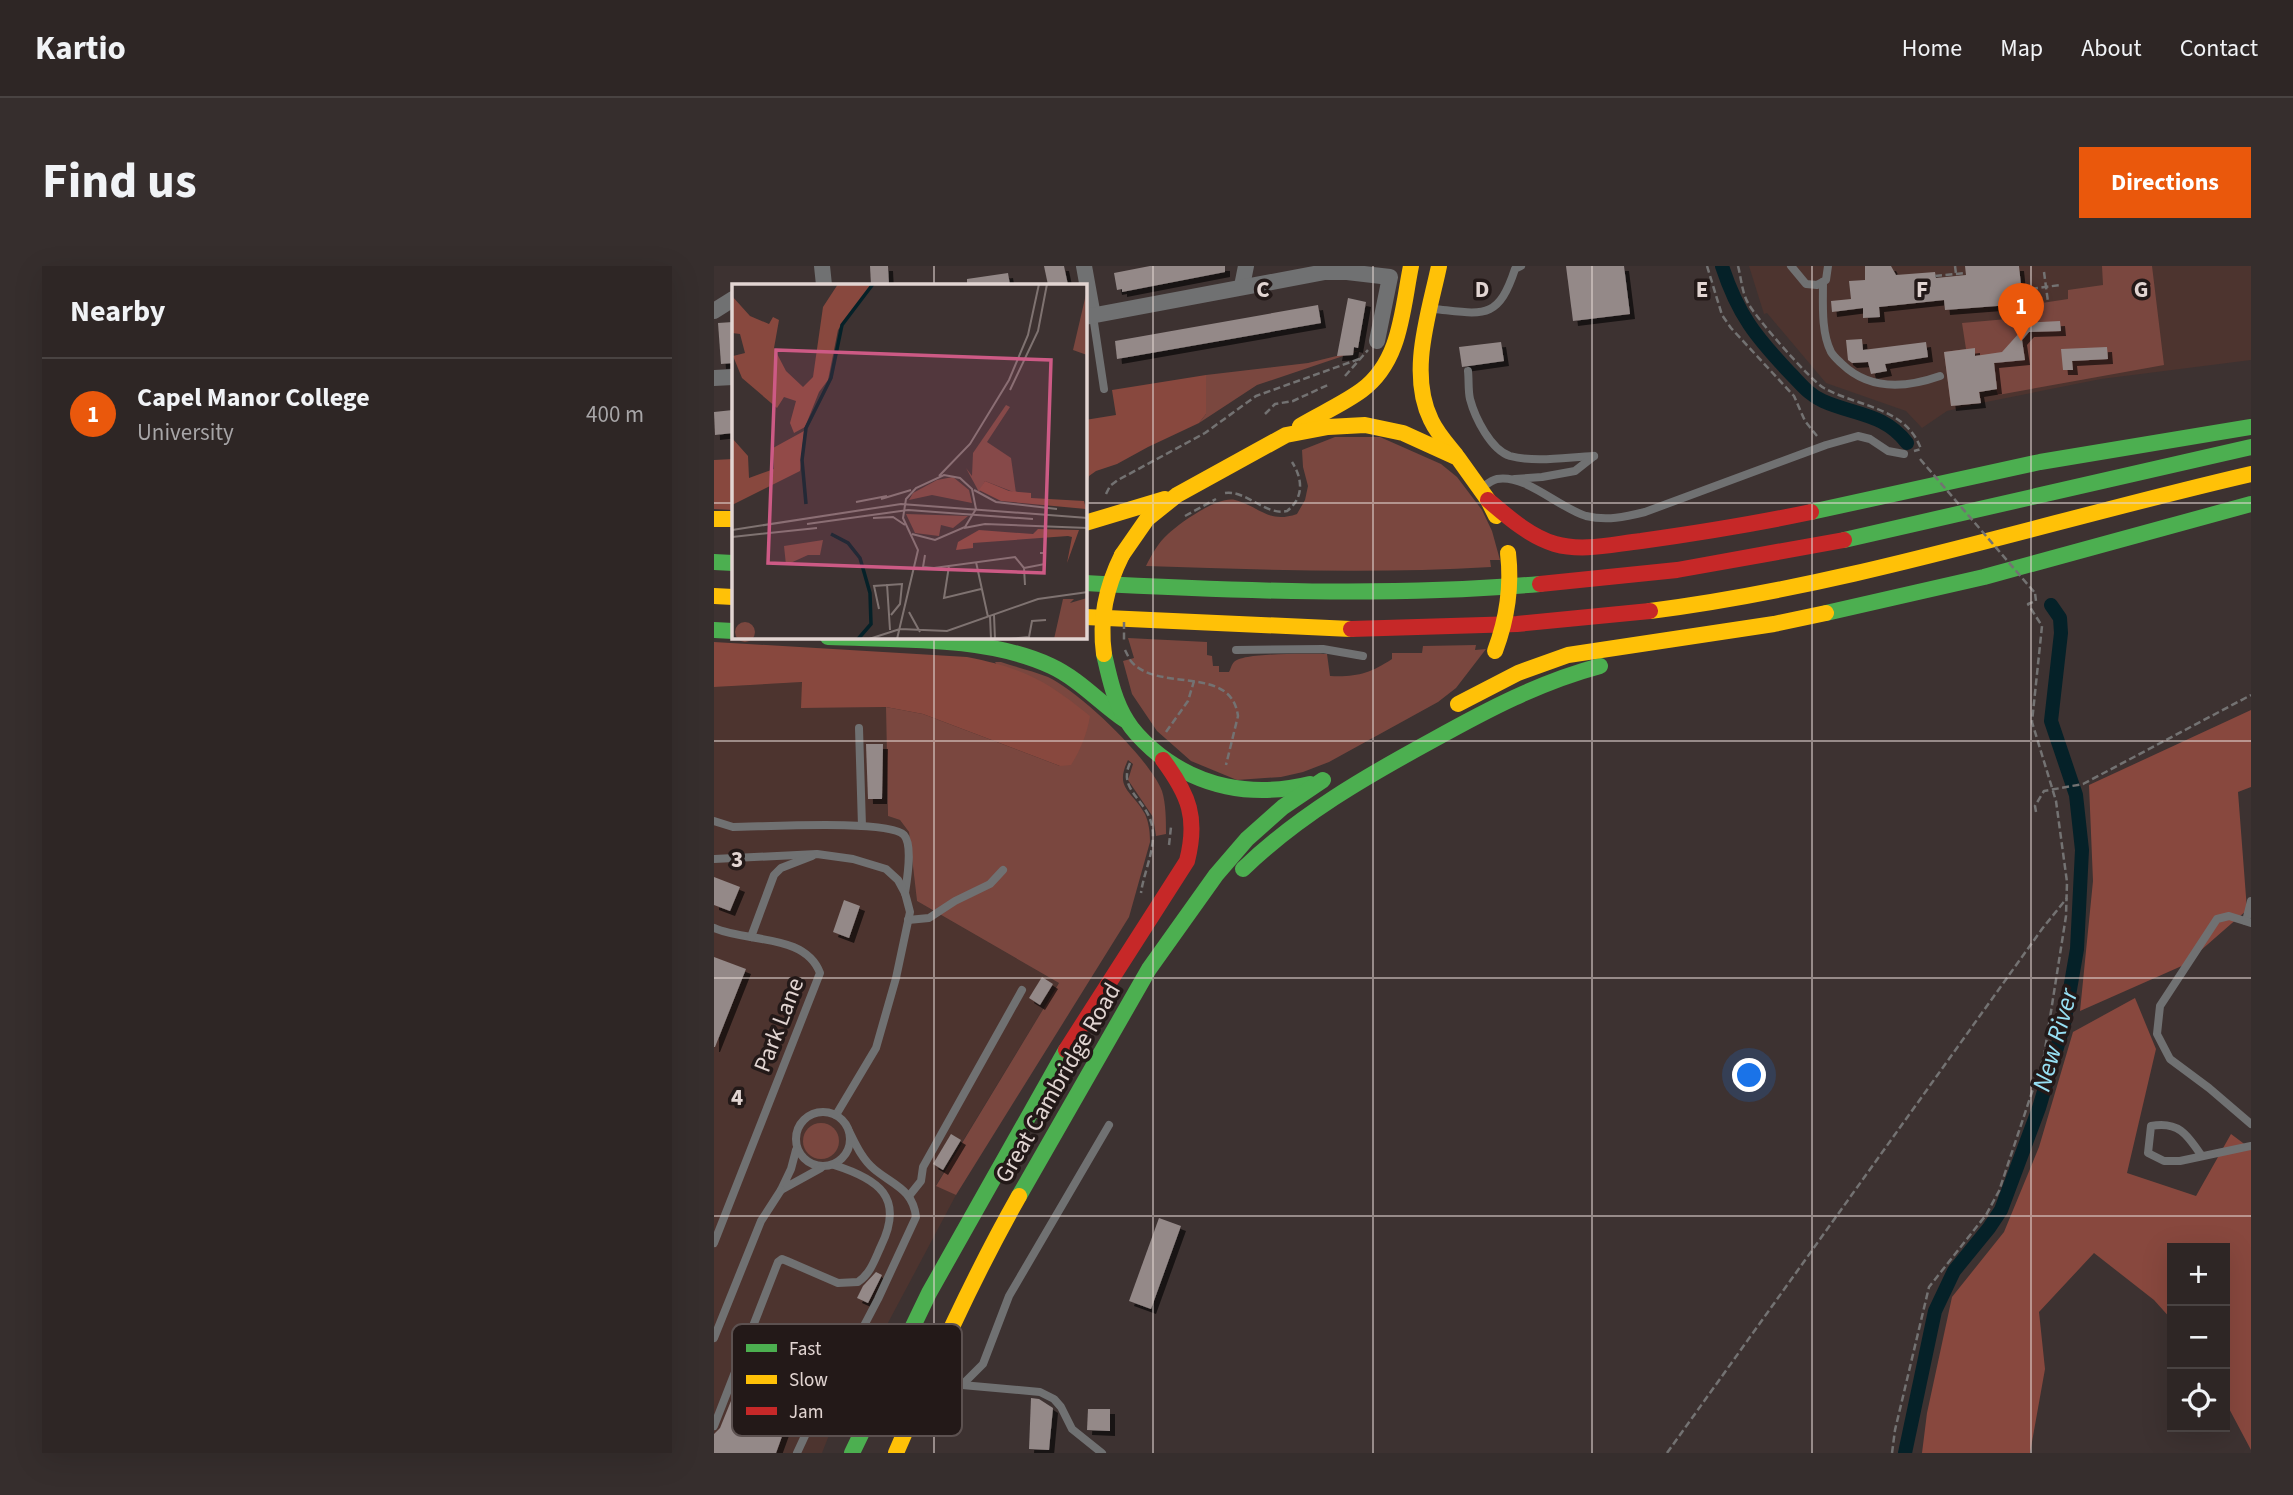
<!DOCTYPE html>
<html lang="en">
<head>
<meta charset="utf-8">
<style>
	body { margin:0; font-family:"Source Sans 3",sans-serif; background:#362e2d; color:#f1f3f6 }
	.controls { position:absolute; right:21px; bottom:21px; display:grid; overflow:hidden; border-radius:0px; box-shadow:0 7px 28px #0002 }
	.controls button { width:63px; height:63px; display:grid; place-items:center; padding:0; border:0; border-bottom:2px solid #494342; background:#2e2625; color:#f1f3f6; font:35px sans-serif }
	.you { position:absolute; left:1036px; top:810px; width:24px; height:24px; margin:-18px; border:5px solid #fff; border-radius:50%; background:#1a73e8; box-shadow:0 0 0 10px #1a73e833 }
	.badge { display:grid; place-items:center; width:46px; height:46px; border-radius:50%; background:#ea580c; color:#fff; font-size:23px; font-weight:700 }
	.pin { position:absolute; translate:-50% -58px; filter:drop-shadow(0 2px 4px #0008) }
	.pin::after { content:''; position:absolute; top:37px; width:24px; height:21px; background:inherit; clip-path:polygon(0 0,100% 0,50% 100%) }
	.list { margin:0; padding:0; list-style:none }
	h2 { display:flex; justify-content:space-between; align-items:center; height:91px; margin:0; padding:0 28px; font-size:30px }
	h2 small { font-size:23px; font-weight:400; color:#a7a5a7 }
	.list li { display:grid; grid-template-columns:46px 1fr auto; gap:21px; align-items:center; box-sizing:border-box; height:112px; padding:0 28px; border-top:2px solid #494342 }
	.list b { display:block; font-size:26px; white-space:nowrap }
	.list p { margin:0; font-size:23px; white-space:nowrap; color:#a7a5a7 }
	.list em { font-size:23px; font-style:normal; color:#a7a5a7 }
	.icon { flex:none; width:38px; height:38px; fill:none; stroke:currentColor; stroke-width:2; stroke-linecap:round; stroke-linejoin:round }
	.map { position:relative; flex:none; width:1537px; height:1187px; overflow:hidden; border-radius:0px }
	header { display:flex; align-items:center; gap:42px; box-sizing:border-box; height:98px; padding:0 35px; background:#2e2625; border-bottom:2px solid #494342 }
	header strong { font-size:33px }
	nav { display:flex; gap:38px; margin-inline-start:auto; font-size:24px }
	.intro { display:flex; align-items:center; justify-content:space-between; box-sizing:border-box; height:168px; padding:0 42px }
	h1 { margin:0; font-size:49px }
	.button { padding:18px 32px; border-radius:0px; background:#ea580c; color:#fff; font-size:24px; font-weight:700 }
	main { display:flex; gap:42px; padding:0 42px }
	aside { flex:1; background:#2e2625; border-radius:0px; box-shadow:0 7px 28px #0002 }
	.map>svg:first-child { display:block }
	.built { fill:#4d342f }
	.green { fill:#7a473f }
	.forest { fill:#88483e }
	.lines { fill:none; stroke-linecap:round; stroke-linejoin:round }
	.canal { stroke:#052128; stroke-width:14 }
	.building { fill:#948988; filter:url(#shadow) }
	.path { stroke:#737272; stroke-width:2.5; stroke-dasharray:7 3.5; stroke-linecap:butt }
	.lane { stroke:#707172; stroke-width:8 }
	.street { stroke:#707172; stroke-width:16 }
	.fast { stroke:#4caf50; stroke-width:16 }
	.slow { stroke:#ffc107; stroke-width:16 }
	.jam { stroke:#c62828; stroke-width:16 }
	.path-bridge { stroke:#737272; stroke-width:2.5; stroke-dasharray:7 3.5; stroke-linecap:butt }
	.slow-bridge { stroke:#ffc107; stroke-width:16 }
	.grid { fill:none; stroke:#e2d5d2; stroke-width:2; stroke-opacity:0.55 }
	.labels { text-anchor:middle; dominant-baseline:central; stroke-width:7; stroke-linejoin:round; paint-order:stroke }
	.street-label { font-size:24px; fill:#e2d5d2; stroke:#231918 }
	.water-label { font-size:26px; font-style:italic; fill:#97e0f4; stroke:#231918 }
	.inset-river { fill:none; stroke:#052128; stroke-width:3.5 }
	.inset-road { fill:none; stroke:#7f7371; stroke-width:2 }
	.view { fill:#cd5a85; fill-opacity:0.15; stroke:#cd5a85; stroke-width:3.5 }
	.inset-edge { fill:none; stroke:#e2d5d2; stroke-width:3.5 }
	.key { fill:#231918; stroke:#5c5150; stroke-width:2 }
	.key-label { font-size:19px; fill:#e2d5d2 }
	.grid-label { font-size:23px; text-anchor:middle; font-weight:bold; fill:#e2d5d2; stroke:#231918; stroke-width:7; stroke-linejoin:round; paint-order:stroke }
</style>
</head>
<body>
<header>
<strong>Kartio</strong>
<nav><a>Home</a><a>Map</a><a>About</a><a>Contact</a></nav>
</header>
<div class="intro"><h1>Find us</h1><a class="button">Directions</a></div>
<main>
<aside>
<h2>Nearby<small></small></h2>
<ul class="list">
<li><span class="badge">1</span><div><b>Capel Manor College</b><p>University</p></div><em>400 m</em></li>
</ul>
</aside>
<div class="map">
<svg width="1537" height="1187" viewBox="0 0 1537 1187">
	<defs>
		<filter id="shadow"><feDropShadow dx="5" dy="5" stdDeviation="0" flood-color="#0009"/></filter>
	</defs>
	<rect width="100%" height="100%" fill="#3d3231"/>
	<g class="built">
		<path d="M1035 0H1537V94L1387 113 1267 137 1233 145 1208 162 1192 145 1112 117 1053 47 1050 48Z"/>
		<path d="M88 416V442L172 441 174 550 186 554 195 566 203 635 345 717 222 919 242 929 117 1164 108 1187H0V421Z"/>
	</g>
	<g class="green">
		<path d="M1388 0H1438L1450 99 1284 129 1282 123 1266 126 1267 137 1237 140 1230 86 1252 83 1248 57 1293 53 1294 59 1316 55 1315 39 1354 33V24L1389 19Z"/>
		<path d="M647 84 543 119 485 157 492 148V109L594 97Z"/>
		<path d="M621 171H666L727 198 743 211 768 244 778 265 786 294H776L777 301C662 308 547 304 432 300 438 288 444 277 454 268 467 256 504 230 521 234 547 241 554 258 583 248L591 234 594 220 589 201 588 184Z"/>
		<path d="M414 372 493 376V389L498 390 499 400H505V406H515C517 403 517 399 520 396 529 386 598 388 613 388L616 410C643 411 655 408 678 393V387H708L709 380 762 379 761 384 772 383 742 422 724 436 615 496 589 506 567 511 523 514 477 495 443 465 418 428 409 395 420 392Z"/>
		<path d="M281 396H287C302 401 319 405 334 411 366 426 435 492 448 525 452 538 452 554 452 568L442 570 439 551 414 514 419 498 414 494C400 523 418 524 431 548 435 557 436 566 436 576L415 651 242 929 222 920 345 717 203 635 195 566 186 554 174 550 172 441 209 448 346 500Z"/>
		<circle cx="107" cy="875" r="18"/>
	</g>
	<g class="forest">
		<path d="M492 109V148L485 157 434 181 403 198 382 205 375 210 371 222V154L402 149 398 124Z"/>
		<path d="M19 193V244L0 243V194Z"/>
		<path d="M0 376 253 391C309 402 332 414 376 450 373 468 367 483 357 499L346 500 209 448 172 441 87 442 88 416 0 421Z"/>
		<path d="M1537 444V521L1524 526 1533 644 1470 699 1366 745 1379 615 1375 519Z"/>
		<path d="M1421 732 1442 783 1413 907 1482 930 1517 868 1537 883V1184L1511 1135V982H1458V1054L1440 1034 1380 987 1325 1046 1331 1103 1316 1187H1208L1213 1147 1238 1031 1290 966 1325 881 1359 766Z"/>
	</g>
	<g class="lines">
		<g class="canal">
			<path d="M1008 0C1024 49 1042 71 1076 107 1087 118 1095 129 1109 135 1140 149 1170 147 1193 177"/>
			<path d="M1191 1187 1221 1045 1240 1005 1275 962 1287 944 1325 842 1350 758 1363 683 1368 584 1362 529 1337 455 1347 367 1346 352 1337 339"/>
		</g>
	</g>
	<g class="building">
		<path d="M156 0H174L175 19H157Z"/>
		<path d="M330 0H350L354 19H334Z"/>
		<path d="M436 0H511V6L408 26V23L403 24 400 7Z"/>
		<path d="M852 0H910L916 48 859 55Z"/>
		<path d="M1151 0H1177L1182 9 1221 6 1222 12 1252 9 1251 0H1305L1309 38 1231 44 1230 34 1165 41 1166 51 1149 52V42L1118 46 1117 35 1137 33 1135 15 1151 14Z"/>
		<path d="M294 7 296 19H253V13Z"/>
		<path d="M634 32 652 36 644 82 640 81 639 89 623 90Z"/>
		<path d="M604 39 607 57 403 93 401 75Z"/>
		<path d="M1346 55 1347 65 1315 66 1308 74 1311 94 1280 97 1283 123 1265 126 1267 137 1237 140 1230 86 1261 82V90L1288 86 1306 66 1305 57Z"/>
		<path d="M19 56V97L7 98 4 57Z"/>
		<path d="M1148 73 1149 84 1212 76 1214 91 1171 98 1173 105 1157 108 1154 96 1138 97 1134 94 1132 74Z"/>
		<path d="M787 76 790 95 748 101 745 81Z"/>
		<path d="M1393 81 1394 93 1358 95 1359 104H1349L1347 83Z"/>
		<path d="M19 144V167L1 169 0 146Z"/>
		<path d="M152 478H169L168 533H154Z"/>
		<path d="M0 611 26 621 16 645 0 639Z"/>
		<path d="M130 634 146 640 135 672 119 666Z"/>
		<path d="M0 691 32 703 1 781H0Z"/>
		<path d="M328 711 339 718 326 739 315 732Z"/>
		<path d="M237 868 247 874 229 904 219 898Z"/>
		<path d="M445 952 467 960 437 1043 415 1035Z"/>
		<path d="M162 1006 168 1009 154 1037 143 1032 149 1020Z"/>
		<path d="M19 1130 75 1151 62 1187H0V1168L6 1162Z"/>
		<path d="M317 1132 325 1133 339 1142 335 1184 315 1183Z"/>
		<path d="M374 1143H396V1165L373 1164Z"/>
	</g>
	<g class="lines">
		<g class="path">
			<path d="M993 0 1008 49 1017 62 1080 130 1091 155 1103 170"/>
			<path d="M1024 0C1027 11 1028 27 1034 37 1041 51 1097 115 1110 122 1144 141 1192 141 1207 183L1200 185"/>
			<path d="M1241 0 1242 8"/>
			<path d="M1330 6 1334 36"/>
			<path d="M1221 10 1252 7"/>
			<path d="M1317 23 1346 19"/>
			<path d="M631 110 654 84"/>
			<path d="M551 148 561 138 579 135 616 118"/>
			<path d="M511 227C533 224 551 250 573 245 590 232 589 213 578 196"/>
			<path d="M392 228 396 220 404 214 491 167 542 130 648 92"/>
			<path d="M471 250 502 233"/>
			<path d="M416 394C442 428 517 397 524 450L512 499"/>
			<path d="M452 466 474 435 480 415"/>
			<path d="M416 497C404 523 430 532 437 556 444 579 430 604 427 627"/>
			<path d="M1322 546 1321 540 1330 525 1369 518 1537 429"/>
			<path d="M455 579 457 561"/>
			<path d="M953 1187 1328 663 1353 632"/>
			<path d="M1178 1187 1181 1164 1215 1021 1272 949 1285 925 1330 790 1352 650 1353 616 1342 535 1318 456 1328 360 1314 338 1322 335 1321 327"/>
		</g>
		<g class="lane">
			<path d="M1077 0 1092 18 1103 19 1112 14 1114 0"/>
			<path d="M1109 16C1109 38 1107 66 1117 86 1120 91 1125 95 1128 98 1156 125 1192 122 1226 110"/>
			<path d="M720 43C769 48 784 55 801 3L807 0"/>
			<path d="M379 50 390 123"/>
			<path d="M754 105C755 114 754 125 756 133 761 152 777 184 796 190 822 197 854 191 880 190"/>
			<path d="M801 213 828 211 861 205 880 190"/>
			<path d="M769 221C773 218 778 214 783 213 812 208 845 242 872 250 893 255 911 251 931 246L1112 179 1144 170 1156 173 1174 185 1190 188"/>
			<path d="M522 384 609 383 649 390"/>
			<path d="M145 462 148 560"/>
			<path d="M0 555 19 561C47 561 175 553 190 569 199 579 193 614 191 627"/>
			<path d="M0 593 103 588 139 593 172 603 184 614 191 627 196 646 182 712 162 782 122 849"/>
			<path d="M194 654 215 652 241 635 276 618 289 604"/>
			<path d="M1532 655 1537 635"/>
			<path d="M1537 657 1515 650 1503 653 1446 740 1443 768 1456 793 1495 822 1537 858"/>
			<path d="M0 662C33 677 91 667 106 707L0 977"/>
			<path d="M37 671 60 609 67 602 98 590"/>
			<circle cx="109" cy="873" r="27"/>
			<path d="M82 884 77 903 67 924 107 902"/>
			<path d="M1487 889C1473 868 1464 855 1437 860L1434 887 1450 895H1466L1537 880"/>
			<path d="M195 930 207 915 209 901 308 724"/>
			<path d="M0 1072 47 955 67 924"/>
			<path d="M23 1102 108 1133"/>
			<path d="M221 1110 248 1119 326 1126 340 1133 347 1141 358 1163 388 1187"/>
			<path d="M248 1119 269 1098 295 1030 395 859"/>
			<path d="M0 1160 64 996 68 993 73 995 124 1017 144 1016C157 1007 161 993 167 980 191 931 164 913 120 899"/>
			<path d="M83 1187 108 1133 132 1094 164 1033 202 951C199 923 179 919 160 903 148 893 142 879 135 865"/>
		</g>
		<g class="street">
			<path d="M108 0 110 19"/>
			<path d="M370 0 379 50"/>
			<path d="M528 20 532 0"/>
			<path d="M0 45 19 33"/>
			<path d="M371 51 611 6H633L676 11 663 75"/>
			<path d="M0 112 19 111"/>
		</g>
		<g class="fast">
			<path d="M1097 246 1326 196 1537 161"/>
			<path d="M1130 274 1537 181"/>
			<path d="M0 296 19 297"/>
			<path d="M371 317C522 325 675 331 826 318"/>
			<path d="M1112 347 1270 311 1537 238"/>
			<path d="M0 364 19 365"/>
			<path d="M114 371C184 374 273 370 337 400 365 413 386 437 411 454"/>
			<path d="M390 388C395 410 400 435 413 455 419 465 429 475 438 483 483 522 539 532 596 518"/>
			<path d="M529 603C585 549 651 511 719 474 773 444 826 416 886 400"/>
			<path d="M305 930 435 703 502 609 533 573 569 541 609 514"/>
			<path d="M138 1187 215 1027 352 784"/>
		</g>
		<g class="slow">
			<path d="M725 0C715 48 694 107 717 154 723 167 733 178 742 189"/>
			<path d="M586 160C606 148 629 138 648 124 687 95 688 44 697 0"/>
			<path d="M0 253H19"/>
			<path d="M371 257 451 233"/>
			<path d="M408 289 433 253 463 229 572 169 614 161 651 159 689 167 744 192 774 234 782 250"/>
			<path d="M0 330 19 331"/>
			<path d="M936 345C1140 319 1337 254 1537 208"/>
			<path d="M371 351 637 363"/>
			<path d="M744 438 804 407 854 389 1060 358 1112 347"/>
			<path d="M182 1187C220 1098 258 1013 305 930"/>
		</g>
		<g class="jam">
			<path d="M774 234C794 251 815 270 841 278 869 286 899 278 927 275 984 267 1040 258 1097 246"/>
			<path d="M826 318 963 304 1130 274"/>
			<path d="M637 363 803 358 936 345"/>
			<path d="M352 784 473 595C484 552 475 529 449 494"/>
		</g>
		<g class="path-bridge">
			<path d="M1206 193 1321 327"/>
			<path d="M410 356V374"/>
			<path d="M411 384 416 394"/>
		</g>
		<g class="slow-bridge">
			<path d="M781 385C793 353 798 321 794 287"/>
			<path d="M390 388C385 352 392 321 408 289"/>
		</g>
	</g>
	<path class="grid" d="M220 0V19M439 0V1187M659 0V1187M878 0V1187M1098 0V1187M1317 0V1187M0 237H19M371 237H1537M220 371V1187M0 475H1537M0 712H1537M0 950H1537"/>
	<g class="labels">
		<g class="street-label">
			<text transform="translate(65 759) rotate(-69)">Park Lane</text>
			<text transform="translate(344 817) rotate(-60)">Great Cambridge Road</text>
		</g>
		<g class="water-label">
			<text transform="translate(1341 774) rotate(-74)">New River</text>
		</g>
	</g>
	<g transform="translate(18 18)">
		<rect width="355" height="355" fill="#3d3231"/>
		<path d="M355 6 356 71H355L341 66ZM274 121 278 123 255 158 279 174 284 209 253 197 247 208 234 184 240 192 241 169ZM221 193 237 206 240 219 200 211 177 216 181 209 205 196ZM174 230 236 232 221 244 209 241 207 252 183 249ZM91 256 88 271H76L54 281 52 262ZM355 314V355H322L331 315H342L338 319ZM3 348a10 10 0 1 1 20 0a10 10 0 1 1-20 0Z" fill="#7a473f"/>
		<path d="M106 0H140L106 46 96 96 87 108 73 143 62 149 58 139 64 117 52 113 45 124 10 94 1 72 13 69 8 50 0 49V12L18 32 37 40 41 33 47 36 42 64 54 87 71 103 81 93 91 23ZM72 147 68 187 0 221V154L16 172 17 194 42 185 41 164ZM253 197 277 207 299 209V214L352 217 354 225 269 217 247 206ZM306 245 347 246 335 279 340 253 336 252 241 259V264L224 266 226 258 247 246 301 250Z" fill="#88483e"/>
		<path class="inset-river" d="M74 220 70 176 74 144 99 94 110 41 141 0M99 250 116 259 128 274 138 309 139 340 126 355"/>
		<path class="inset-road" d="M278 106 306 47 315 0M207 192 238 160 277 96 296 51 307 0M242 206 264 218 325 225M149 215 179 206M124 218 155 212M141 234 161 233 173 241M75 240 176 226 301 235M232 244 253 240 356 244M0 246 169 220 356 234M0 253 85 244M193 271 191 283 202 284 283 273 292 284 293 301M244 278 256 333M217 282 212 314 249 305M292 284 313 280 312 269H308M155 300 158 346M147 325 142 302 170 300 168 320 159 331M177 328 188 348M262 331 263 355M258 332 259 355M168 345 215 347 306 315 356 308M137 355 168 345M165 355 186 266 171 234 174 215 184 204 212 191 228 194 240 205 244 225 233 243 203 256 180 250M278 355 297 353 300 337 314 336"/>
		<path class="view" d="M44 66 319 76 312 289 36 279Z"/>
		<rect width="355" height="355" class="inset-edge"/>
	</g>
	<rect x="18" y="1058" width="230" height="112" rx="10" class="key"/>
	<rect x="32" y="1078" width="31" height="8" fill="#4caf50"/>
	<rect x="32" y="1109" width="31" height="9" fill="#ffc107"/>
	<rect x="32" y="1141" width="31" height="8" fill="#c62828"/>
	<g class="key-label">
		<text x="75" y="1089">Fast</text>
		<text x="75" y="1120">Slow</text>
		<text x="75" y="1152">Jam</text>
	</g>
	<g class="grid-label">
		<text x="549" y="31">C</text>
		<text x="768" y="31">D</text>
		<text x="988" y="31">E</text>
		<text x="1208" y="31">F</text>
		<text x="1427" y="31">G</text>
		<text x="23" y="601">3</text>
		<text x="23" y="839">4</text>
	</g>
</svg>
<div class="controls">
<button>+</button>
<button>−</button>
<button><svg class="icon" aria-label="locate" viewBox="0 0 24 24"><circle cx="12" cy="12" r="6"/><path d="M12 2v4M12 18v4M2 12h4M18 12h4"/></svg></button>
</div>
<div class="you"></div>
<div class="pin badge" style="left:1307px;top:75px">1</div>
</div>
</main>
</body>
</html>
